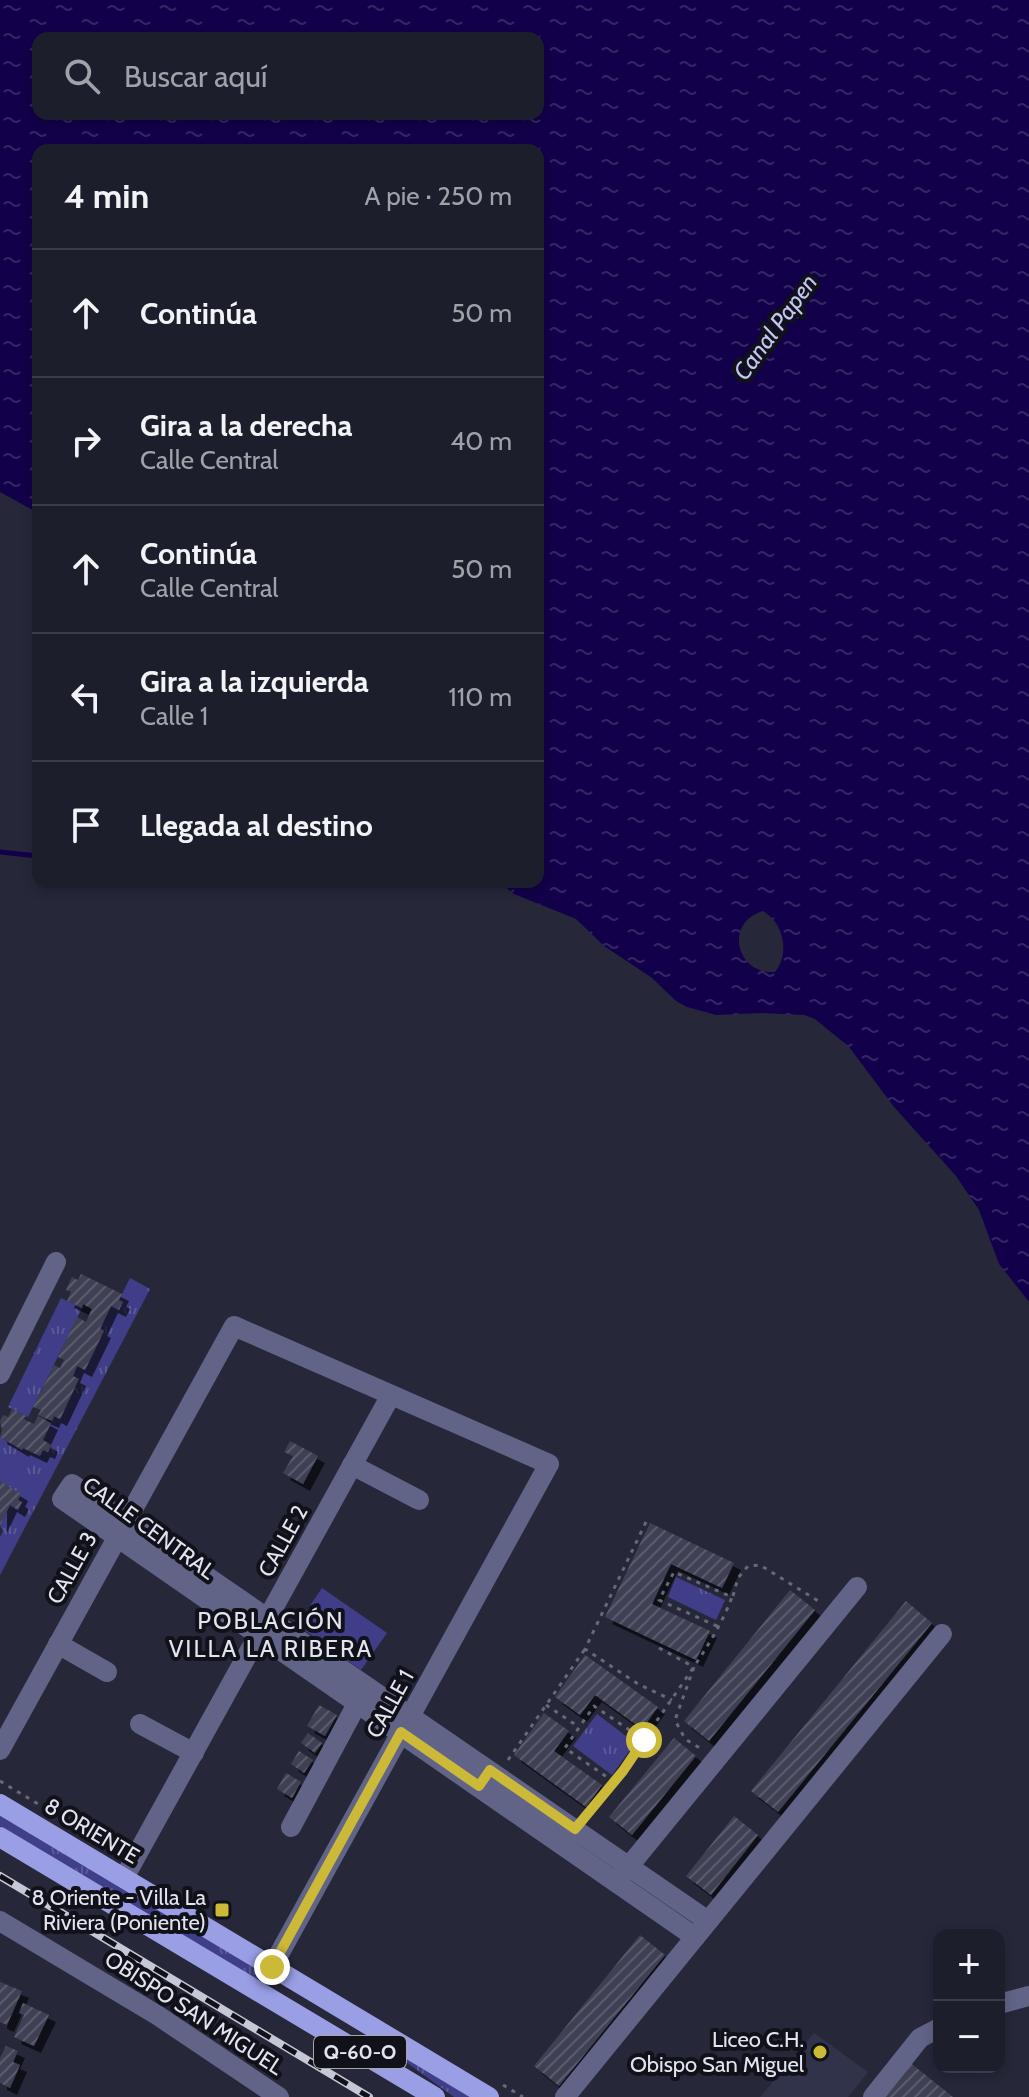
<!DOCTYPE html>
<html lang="es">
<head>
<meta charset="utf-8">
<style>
	body { margin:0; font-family:Cabin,sans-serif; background:#292b38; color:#f1f3f6 }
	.controls { position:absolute; right:24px; bottom:24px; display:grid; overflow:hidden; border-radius:16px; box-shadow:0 4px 12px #0003 }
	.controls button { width:72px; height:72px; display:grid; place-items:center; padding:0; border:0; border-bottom:2px solid #3a3c48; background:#1c1e2c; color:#f1f3f6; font:40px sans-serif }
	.stop { position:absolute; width:24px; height:24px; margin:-18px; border:6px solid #ccb938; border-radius:50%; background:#fff }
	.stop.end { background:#ccb938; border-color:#fff; box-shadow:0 2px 8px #0008 }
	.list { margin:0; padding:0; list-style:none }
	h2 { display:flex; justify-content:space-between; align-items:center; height:104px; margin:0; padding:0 32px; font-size:34px }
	h2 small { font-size:26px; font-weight:400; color:#a0a2a9 }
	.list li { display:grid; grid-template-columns:52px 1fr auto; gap:24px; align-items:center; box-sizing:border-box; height:128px; padding:0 32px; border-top:2px solid #3a3c48 }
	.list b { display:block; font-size:30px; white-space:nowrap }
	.list p { margin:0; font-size:26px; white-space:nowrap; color:#a0a2a9 }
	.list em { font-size:26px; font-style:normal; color:#a0a2a9 }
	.icon { flex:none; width:44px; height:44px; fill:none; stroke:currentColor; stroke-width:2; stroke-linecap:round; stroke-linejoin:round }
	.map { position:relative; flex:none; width:1029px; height:2097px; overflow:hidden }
	.search { position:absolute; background:#1c1e2c; box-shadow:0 4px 12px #0003; left:32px; top:32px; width:512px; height:88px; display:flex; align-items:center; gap:20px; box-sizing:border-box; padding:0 28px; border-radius:16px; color:#a0a2a9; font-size:30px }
	.panel { position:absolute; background:#1c1e2c; box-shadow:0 4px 12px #0003; left:32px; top:144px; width:512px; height:744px; border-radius:16px }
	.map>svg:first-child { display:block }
	.built { fill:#31334b }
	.grass { fill:url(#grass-tufts) }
	.pitch { fill:#403e88 }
	.water { fill:url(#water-ripples); fill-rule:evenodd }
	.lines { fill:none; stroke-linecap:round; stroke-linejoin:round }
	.stream { stroke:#13004a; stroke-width:5 }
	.building { fill:url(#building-hatch); filter:url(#shadow) }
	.path { stroke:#676979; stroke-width:3; stroke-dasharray:4 6; stroke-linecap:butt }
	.minor { stroke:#616487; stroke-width:20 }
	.major { stroke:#999ee5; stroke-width:20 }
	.rail-casing { stroke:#c6c8d5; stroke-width:8 }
	.rail { stroke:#11111a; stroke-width:5; stroke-dasharray:15; stroke-linecap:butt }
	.route { stroke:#ccb938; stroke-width:10 }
	.poi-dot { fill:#ccb938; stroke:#11111a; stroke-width:3 }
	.labels { text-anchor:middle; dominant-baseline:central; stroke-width:8; stroke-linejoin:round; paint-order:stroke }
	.shield { fill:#11111a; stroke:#a3a5b0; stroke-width:2 }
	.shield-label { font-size:20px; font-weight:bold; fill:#e2e4f0 }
	.street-label { font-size:22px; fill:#e2e4f0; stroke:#11111a }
	.poi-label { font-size:22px; fill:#e2e4f0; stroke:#11111a; text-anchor:end }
	.water-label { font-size:24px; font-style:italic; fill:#c2c6f2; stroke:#11111a }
	.neighbourhood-label { font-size:24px; letter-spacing:2px; fill:#e2e4f0; stroke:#11111a }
</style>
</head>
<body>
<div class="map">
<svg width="1029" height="2097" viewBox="0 0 1029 2097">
	<defs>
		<pattern id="grass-tufts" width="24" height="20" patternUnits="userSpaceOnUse" patternTransform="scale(2)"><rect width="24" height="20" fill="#403e88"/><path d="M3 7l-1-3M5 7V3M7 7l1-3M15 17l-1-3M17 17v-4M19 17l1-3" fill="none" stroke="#5b5a99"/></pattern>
		<pattern id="water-ripples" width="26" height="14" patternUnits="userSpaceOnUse" patternTransform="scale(2)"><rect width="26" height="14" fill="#13004a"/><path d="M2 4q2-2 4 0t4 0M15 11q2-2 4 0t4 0" fill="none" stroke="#352564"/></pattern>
		<pattern id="building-hatch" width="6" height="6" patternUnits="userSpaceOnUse" patternTransform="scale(2)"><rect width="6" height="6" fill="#3f4155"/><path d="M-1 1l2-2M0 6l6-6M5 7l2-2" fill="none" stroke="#5a5c6e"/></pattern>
		<filter id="shadow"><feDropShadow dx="7" dy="7" stdDeviation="0" flood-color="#0009"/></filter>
	</defs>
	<rect width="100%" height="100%" fill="#26283a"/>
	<path class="built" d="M814 2033 868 2072 848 2097H760Z"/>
	<g class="grass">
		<path d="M130 1278 150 1289 0 1575V1537L3 1531 0 1526 10 1505 18 1509 22 1502 18 1500 20 1494 0 1481V1437L22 1450 23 1448 40 1456 43 1450 48 1452 51 1445 43 1440 54 1416 60 1418 79 1380 73 1376 77 1366 85 1370 104 1332 100 1329 111 1306 120 1309 123 1302 119 1300Z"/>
		<path d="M61 1298 82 1308 28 1417 8 1407Z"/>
		<path d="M676 1577 725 1600 716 1620 668 1597Z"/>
		<path d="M597 1714 635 1743 612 1775 573 1746Z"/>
		<path d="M0 1814 257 1967 258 1981 0 1826Z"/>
		<path d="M384 2046 470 2097H454Z"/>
	</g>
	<path class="pitch" d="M322 1588 387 1633 361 1670 297 1625Z"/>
	<path class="water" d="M0 0H1029V1302L999 1264 979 1210 956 1176 894 1107 849 1047 815 1019 804 1015 762 1013 716 1015 687 1007 676 1001 652 978 604 946 576 919 514 894 499 882H538V150H38V513L0 492ZM38 38H538V114H38ZM763 911C784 923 790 954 775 972 737 975 723 923 763 911Z"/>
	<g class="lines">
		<path class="stream" d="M0 852 38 856"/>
	</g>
	<g class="building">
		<path d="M81 1274 122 1294 119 1300 123 1302 119 1310 111 1306 100 1329 104 1331 85 1370 77 1366 73 1376 79 1379 60 1419 54 1416 52 1421 38 1415 41 1410 33 1407 54 1365 60 1368 64 1360 58 1357 77 1317 86 1322 92 1309 83 1304 82 1308 67 1301 71 1292 66 1290 72 1277 78 1280Z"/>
		<path d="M12 1409 26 1416 24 1419 34 1424 38 1416 51 1423 43 1440 51 1445 48 1452 43 1450 40 1456 23 1448 22 1450 0 1437 2 1430 0 1421 3 1415 8 1417Z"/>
		<path d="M290 1441 318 1456 303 1484 283 1473 293 1456 284 1452Z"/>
		<path d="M0 1481 21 1494 18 1500 22 1502 18 1510 10 1505 0 1526Z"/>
		<path d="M650 1523 734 1563 722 1588 671 1564 652 1604 710 1631 696 1660 605 1617Z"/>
		<path d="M790 1590 815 1610 709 1741 684 1721Z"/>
		<path d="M906 1601 932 1623 778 1812 751 1791Z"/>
		<path d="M585 1655 658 1707 642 1729 595 1695 580 1715 555 1697Z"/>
		<path d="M319 1705 337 1715 325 1736 307 1726Z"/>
		<path d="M544 1713 569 1731 554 1751 602 1785 586 1807 514 1755Z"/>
		<path d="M308 1733 322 1743 315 1753 301 1743Z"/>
		<path d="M674 1738 696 1756 632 1835 609 1817Z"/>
		<path d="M299 1751 313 1760 304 1773 291 1764Z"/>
		<path d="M286 1773 301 1782 292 1798 277 1789Z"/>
		<path d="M734 1816 758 1835 711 1895 686 1876Z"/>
		<path d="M640 1935 665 1955 559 2086 534 2066Z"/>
		<path d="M0 1982 22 1991 7 2025 0 2022Z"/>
		<path d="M23 2003 49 2015 34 2046 14 2037 24 2015 19 2013Z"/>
		<path d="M6 2046 18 2051 13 2062 20 2065 10 2088 0 2083V2058Z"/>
		<path d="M908 2061 953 2097H879Z"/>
	</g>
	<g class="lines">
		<g class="path">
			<path d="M646 1522 585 1649 638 1684 672 1700"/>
			<path d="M733 1596 738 1578 748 1566 760 1565 820 1602"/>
			<path d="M659 1648 694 1667 675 1720 685 1739 703 1750"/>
			<path d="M546 1705 579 1727"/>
			<path d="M508 1760 585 1649"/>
			<path d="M0 1781 96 1839"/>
			<path d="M614 1782 565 1748 594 1706 644 1740"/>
			<path d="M585 1817C618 1777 647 1735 676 1693 697 1662 719 1632 732 1597L674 1572 659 1600 719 1627"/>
			<path d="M503 2085 523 2097"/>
		</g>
		<g class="minor">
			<path d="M0 1374 56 1262"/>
			<path d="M352 1465 419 1500"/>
			<path d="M58 1644 107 1672"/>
			<path d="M140 1724 194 1753"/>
			<path d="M0 1750 234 1326 549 1464 272 1967"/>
			<path d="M291 1827 358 1702"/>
			<path d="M621 1876 857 1587"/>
			<path d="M124 1878 391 1395"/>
			<path d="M0 1921 157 2015 279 2097"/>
			<path d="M695 1937 62 1499 72 1484 708 1921"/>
			<path d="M999 2004 1029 1996"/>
			<path d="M565 2097 942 1634"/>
			<path d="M873 2097 920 2038 939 2028"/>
		</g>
		<g class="major">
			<path d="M0 1804 489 2097"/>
			<path d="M0 1837 435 2097"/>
		</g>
		<g class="rail-casing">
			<path id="rail" d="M0 1876 369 2097"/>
		</g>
		<use href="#rail" class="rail"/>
	</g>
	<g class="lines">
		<path class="route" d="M272 1967 401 1732 479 1786 490 1770 575 1829 623 1771 644 1740"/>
	</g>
	<g class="poi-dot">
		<rect x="214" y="1902" width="16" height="16" rx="4"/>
		<circle cx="820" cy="2052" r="8"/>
	</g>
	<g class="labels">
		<rect class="shield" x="314" y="2036" width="92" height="32" rx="6"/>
		<g class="shield-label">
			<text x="360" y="2052">Q-60-O</text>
		</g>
		<g class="street-label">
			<text transform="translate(149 1528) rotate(36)">CALLE CENTRAL</text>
			<text transform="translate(283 1541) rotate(-61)">CALLE 2</text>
			<text transform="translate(72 1568) rotate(-61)">CALLE 3</text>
			<text transform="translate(390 1704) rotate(-61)">CALLE 1</text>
			<text transform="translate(92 1831) rotate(31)">8 ORIENTE</text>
			<text transform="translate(194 2013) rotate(33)">OBISPO SAN MIGUEL</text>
		</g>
		<g class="poi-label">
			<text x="206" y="1897">8 Oriente - Villa La<tspan x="206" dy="25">Riviera (Poniente)</tspan></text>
			<text x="804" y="2039">Liceo C.H.<tspan x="804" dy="25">Obispo San Miguel</tspan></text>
		</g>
		<g class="water-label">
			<text transform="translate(775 327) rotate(-54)">Canal Papen</text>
		</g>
		<g class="neighbourhood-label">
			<text x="271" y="1620">POBLACIÓN<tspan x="271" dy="28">VILLA LA RIBERA</tspan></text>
		</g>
	</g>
</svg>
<div class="controls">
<button>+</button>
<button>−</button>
</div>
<div class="stop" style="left:644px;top:1740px"></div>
<div class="stop end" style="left:272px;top:1967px"></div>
<div class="search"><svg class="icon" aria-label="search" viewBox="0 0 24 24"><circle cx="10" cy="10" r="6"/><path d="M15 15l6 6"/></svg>Buscar aquí</div>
<section class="panel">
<h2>4 min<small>A pie · 250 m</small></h2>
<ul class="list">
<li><svg class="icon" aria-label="ahead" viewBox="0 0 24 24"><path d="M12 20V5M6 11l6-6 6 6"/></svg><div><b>Continúa</b></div><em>50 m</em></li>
<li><svg class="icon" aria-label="right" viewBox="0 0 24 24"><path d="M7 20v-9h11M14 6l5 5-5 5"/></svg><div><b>Gira a la derecha</b><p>Calle Central</p></div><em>40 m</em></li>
<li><svg class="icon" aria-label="ahead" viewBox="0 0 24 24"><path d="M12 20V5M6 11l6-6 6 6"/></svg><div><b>Continúa</b><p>Calle Central</p></div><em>50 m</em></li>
<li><svg class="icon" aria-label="left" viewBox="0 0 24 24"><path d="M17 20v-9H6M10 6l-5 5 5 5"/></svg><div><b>Gira a la izquierda</b><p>Calle 1</p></div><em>110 m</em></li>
<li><svg class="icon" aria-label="arrive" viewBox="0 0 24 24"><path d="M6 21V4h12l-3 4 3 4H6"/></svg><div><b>Llegada al destino</b></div></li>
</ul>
</section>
</div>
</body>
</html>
